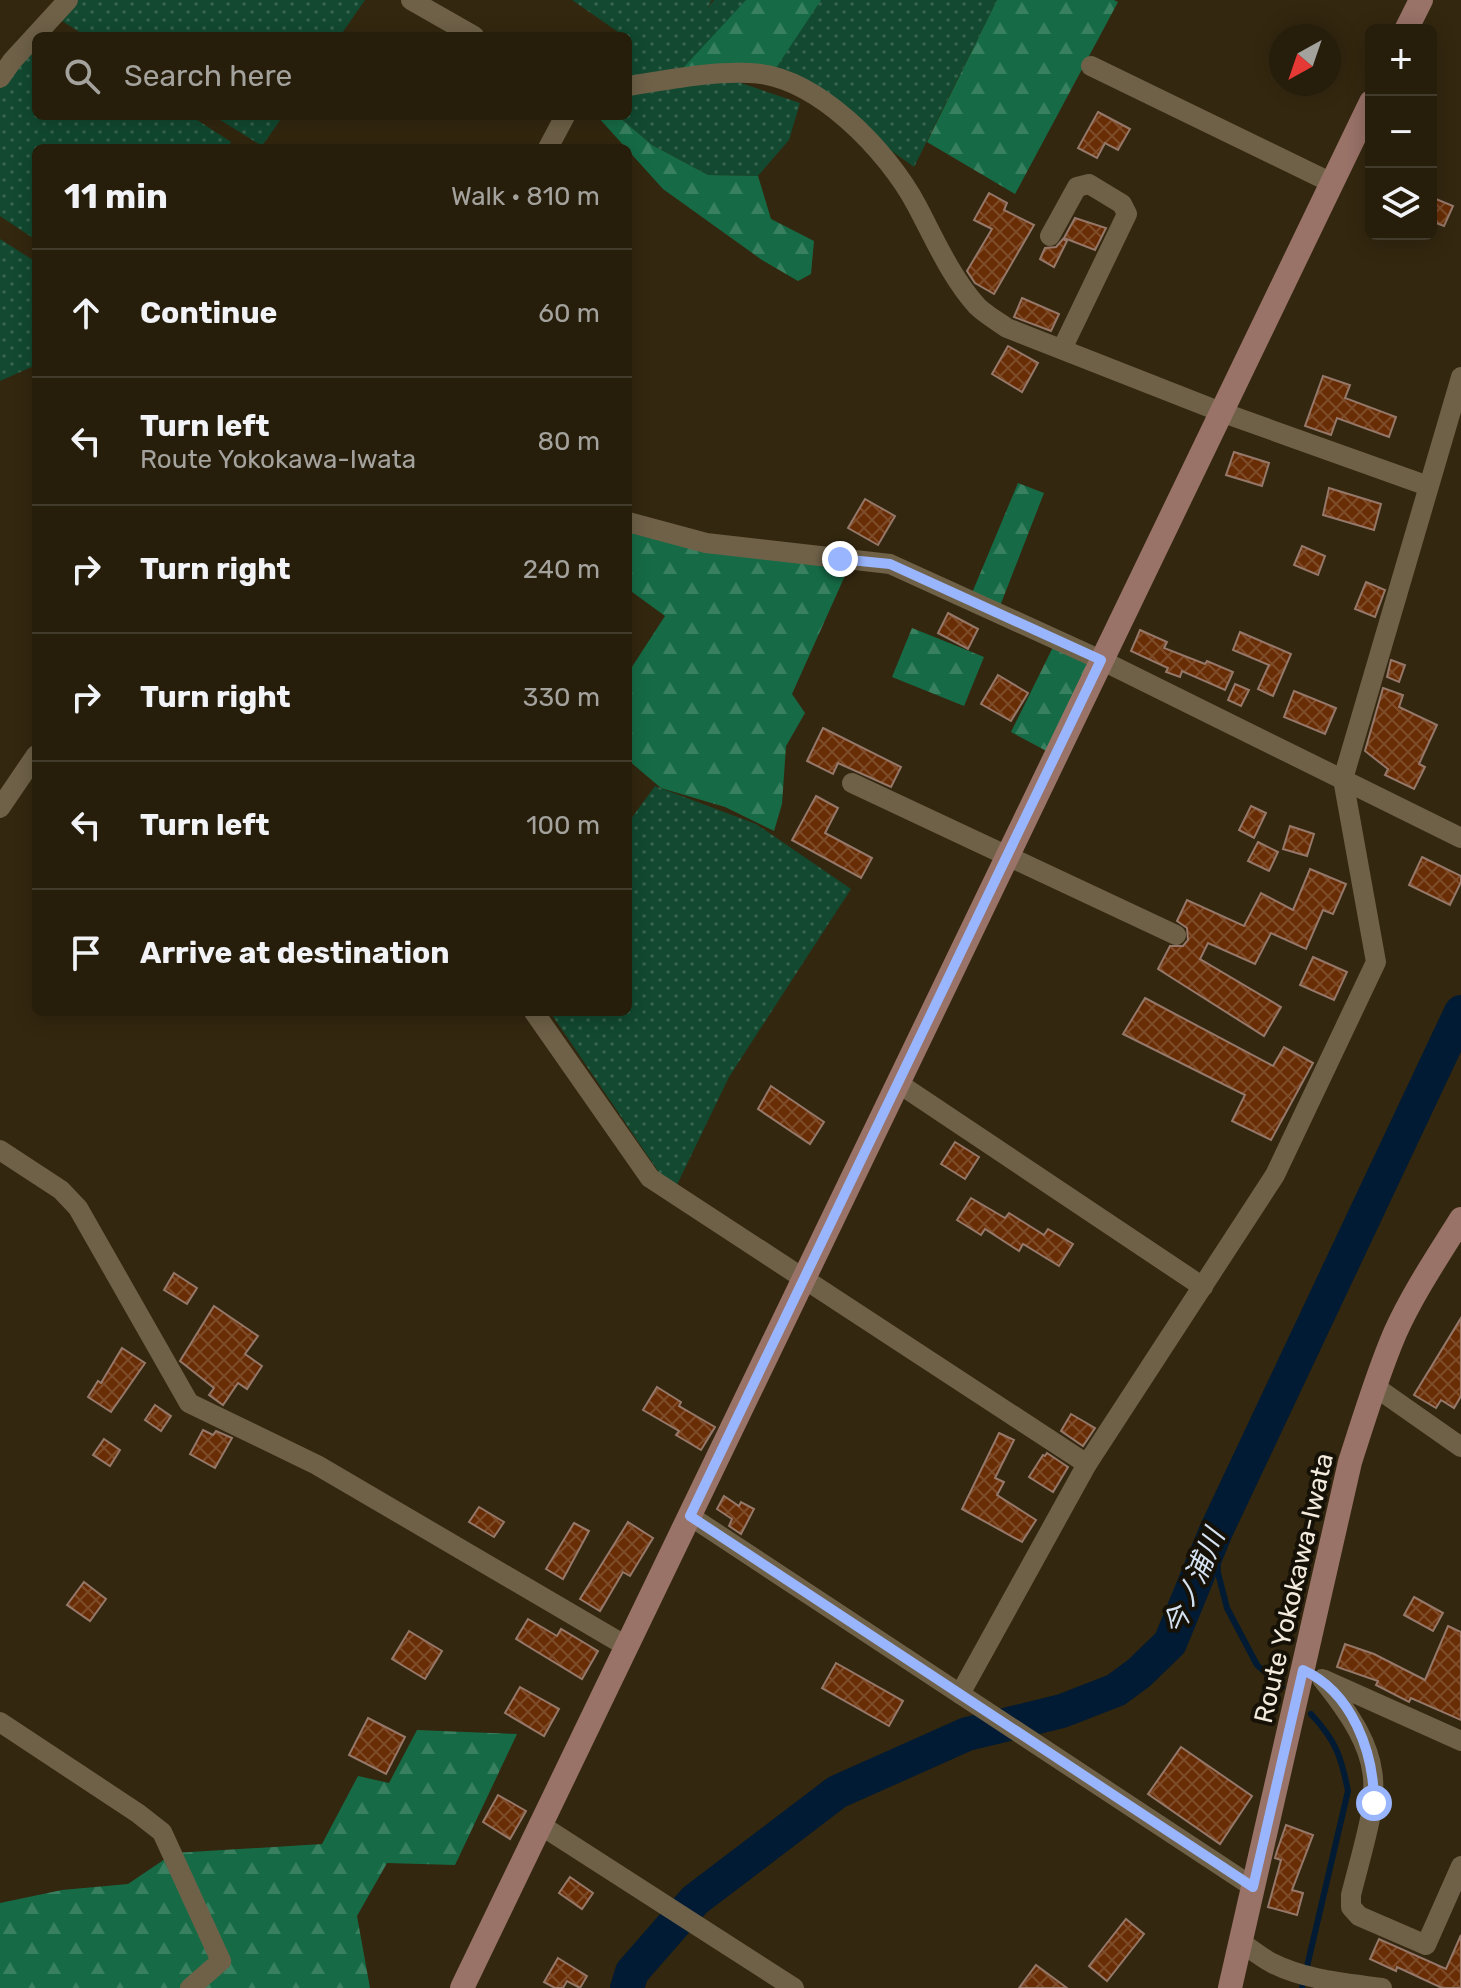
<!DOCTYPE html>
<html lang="en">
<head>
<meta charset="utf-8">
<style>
	body { margin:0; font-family:Rubik,"Noto Sans JP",sans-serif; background:#322a19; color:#f1f3f6 }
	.controls { position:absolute; right:24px; top:24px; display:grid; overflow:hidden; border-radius:12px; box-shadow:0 4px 20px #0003 }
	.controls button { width:72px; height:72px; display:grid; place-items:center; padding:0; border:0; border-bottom:2px solid #423b2c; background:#261d0b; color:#f1f3f6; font:40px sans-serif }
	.compass { position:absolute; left:1269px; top:24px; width:72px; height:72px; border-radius:50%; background:#261d0b; box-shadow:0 4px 20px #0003; rotate:220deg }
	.stop { position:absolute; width:24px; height:24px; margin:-18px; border:6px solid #99b5fd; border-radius:50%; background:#fff }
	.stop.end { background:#99b5fd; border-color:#fff; box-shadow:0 2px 8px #0008 }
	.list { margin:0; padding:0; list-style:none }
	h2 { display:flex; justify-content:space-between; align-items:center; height:104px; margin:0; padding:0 32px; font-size:34px }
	h2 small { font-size:26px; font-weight:400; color:#a4a29d }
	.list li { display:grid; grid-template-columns:52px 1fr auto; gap:24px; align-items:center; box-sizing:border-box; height:128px; padding:0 32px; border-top:2px solid #423b2c }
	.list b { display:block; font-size:30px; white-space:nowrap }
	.list p { margin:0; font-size:26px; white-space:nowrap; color:#a4a29d }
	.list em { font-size:26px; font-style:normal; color:#a4a29d }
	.icon { flex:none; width:44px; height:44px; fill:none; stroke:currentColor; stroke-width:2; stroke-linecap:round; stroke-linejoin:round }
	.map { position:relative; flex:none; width:1461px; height:1988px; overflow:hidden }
	.search { position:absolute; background:#261d0b; box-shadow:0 4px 20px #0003; left:32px; top:32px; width:600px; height:88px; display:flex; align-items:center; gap:20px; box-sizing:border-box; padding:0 28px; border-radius:12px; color:#a4a29d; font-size:30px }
	.panel { position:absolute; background:#261d0b; box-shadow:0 4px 20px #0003; left:32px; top:144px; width:600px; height:872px; border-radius:12px }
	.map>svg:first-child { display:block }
	.grass { fill:url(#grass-dots) }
	.forest { fill:url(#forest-firs) }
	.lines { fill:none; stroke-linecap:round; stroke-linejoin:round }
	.stream { stroke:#001b33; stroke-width:6 }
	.river { stroke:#001b33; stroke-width:34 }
	.building { fill:url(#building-cross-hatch); stroke:#95786a; stroke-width:2 }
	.street { stroke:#6f6148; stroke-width:20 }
	.secondary { stroke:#997268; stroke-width:24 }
	.route { stroke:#99b5fd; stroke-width:10 }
	.labels { text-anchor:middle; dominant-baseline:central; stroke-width:8; stroke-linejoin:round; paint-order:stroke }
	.street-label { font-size:26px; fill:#f2eadc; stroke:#161107 }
	.water-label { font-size:28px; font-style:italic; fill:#d3e1f0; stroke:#161107 }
</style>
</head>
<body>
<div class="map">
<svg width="1461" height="1988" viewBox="0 0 1461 1988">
	<defs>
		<pattern id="grass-dots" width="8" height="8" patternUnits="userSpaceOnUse" patternTransform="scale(2)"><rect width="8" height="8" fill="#124930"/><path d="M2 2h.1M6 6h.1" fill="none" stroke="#35634d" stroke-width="1.8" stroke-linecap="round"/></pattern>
		<pattern id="forest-firs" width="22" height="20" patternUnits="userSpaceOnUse" patternTransform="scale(2)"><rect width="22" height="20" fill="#166b46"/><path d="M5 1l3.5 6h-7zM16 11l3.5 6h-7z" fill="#388060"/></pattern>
		<pattern id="building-cross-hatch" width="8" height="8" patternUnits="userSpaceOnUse" patternTransform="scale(2)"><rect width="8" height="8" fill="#692d05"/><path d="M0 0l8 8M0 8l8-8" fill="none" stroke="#7f4c29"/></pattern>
	</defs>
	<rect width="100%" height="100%" fill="#33270f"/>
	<g class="grass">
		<path d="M65 0H365L340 36H86L54 16Z"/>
		<path d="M572 0H712L707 8 714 0H997L914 167 836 111 770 77 729 79 800 103 789 140 758 176 708 175 652 145 618 116H628V52L632 42 628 36H624Z"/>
		<path d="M36 50V116H191L231 142 227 148H36V240L0 216V79Z"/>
		<path d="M214 116H283L262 146Z"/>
		<path d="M0 239 36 262V365L0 381Z"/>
		<path d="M655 786 756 824 851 889 729 1077 673 1193 550 1012H628V823Z"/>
	</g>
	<g class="forest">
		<path d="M746 0H821L770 77 672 80Z"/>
		<path d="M997 0H1114L1118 2 1015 194 927 142Z"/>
		<path d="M597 116H618L652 145 708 175 758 176 771 219 814 241 811 274 798 281 762 260 663 189Z"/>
		<path d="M1018 483 1044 493 1000 606 972 593Z"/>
		<path d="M628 521 852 560 792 694 805 713 786 746 782 804 774 831 725 807 661 788 628 760V673L665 616 628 589Z"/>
		<path d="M912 628 984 657 964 706 892 677Z"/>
		<path d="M1055 643 1097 662 1052 754 1011 732Z"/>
		<path d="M417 1730 517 1734 455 1865 387 1863 357 1916 370 1988H0V1903L62 1890 128 1884 174 1853 322 1844 358 1776 389 1783Z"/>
	</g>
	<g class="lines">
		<g class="stream">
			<path d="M1216 1531 1218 1573 1227 1608 1257 1665 1282 1687"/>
			<path d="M1302 1988 1348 1791C1341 1756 1336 1741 1311 1714"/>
		</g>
		<path class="river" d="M627 1988 632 1972 695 1900 837 1792 967 1734 1062 1711 1116 1690 1139 1673 1170 1643 1216 1531 1461 1012"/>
	</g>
	<g class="building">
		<path d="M1098 112 1130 129 1118 150 1105 143 1097 158 1078 148Z"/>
		<path d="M989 193 1007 203 1004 210 1034 225 994 294 975 283 967 271 992 229 974 220Z"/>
		<path d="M1431 197 1453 206 1444 226 1431 221Z"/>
		<path d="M1075 218 1106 228 1095 250 1064 238Z"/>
		<path d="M1063 239 1067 241 1054 267 1040 259 1045 248 1056 247Z"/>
		<path d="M1022 298 1059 314 1051 331 1014 317Z"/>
		<path d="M1008 346 1038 363 1022 392 992 374Z"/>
		<path d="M1323 376 1350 385 1345 398 1396 417 1389 437 1337 418 1331 435 1305 426Z"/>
		<path d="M1234 452 1269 463 1262 486 1226 475Z"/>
		<path d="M1329 488 1381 504 1374 530 1323 515Z"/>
		<path d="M865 499 895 516 878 545 848 528Z"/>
		<path d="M1302 546 1325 556 1318 575 1294 565Z"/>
		<path d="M1366 582 1385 590 1375 617 1355 609Z"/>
		<path d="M948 613 978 629 968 649 938 633Z"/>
		<path d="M1140 630 1167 642 1164 648 1205 664 1207 661 1233 672 1225 690 1182 671 1180 677 1166 672 1168 668 1131 651Z"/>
		<path d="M1240 632 1291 654 1273 696 1258 689 1269 665 1233 650Z"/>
		<path d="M1391 660 1405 665 1399 682 1387 677Z"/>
		<path d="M998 675 1028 693 1011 721 981 704Z"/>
		<path d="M1235 684 1249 690 1241 706 1228 700Z"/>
		<path d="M1383 688 1403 695 1399 707 1437 725 1419 764 1425 767 1414 789 1385 775 1388 769 1365 751Z"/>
		<path d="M1294 691 1336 708 1325 734 1284 717Z"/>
		<path d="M823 728 901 767 891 787 838 763 833 774 807 761Z"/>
		<path d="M816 796 838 808 825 833 872 858 861 878 792 840Z"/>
		<path d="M1251 806 1266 813 1254 838 1239 830Z"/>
		<path d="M1290 826 1314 834 1307 856 1283 849Z"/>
		<path d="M1258 842 1278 852 1269 871 1248 861Z"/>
		<path d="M1422 857 1461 876V882L1450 905 1409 885Z"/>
		<path d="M1310 869 1346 884 1333 914 1323 910 1306 949 1271 933 1255 964 1208 943 1200 959 1281 1007 1264 1036 1158 969 1170 946H1183L1188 940 1187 928 1177 921 1187 900 1244 926 1261 893 1293 910Z"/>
		<path d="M1313 957 1347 972 1334 1000 1300 985Z"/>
		<path d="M1145 998 1273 1066 1284 1047 1313 1063 1271 1140 1232 1121 1245 1095 1123 1034Z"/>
		<path d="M771 1086 824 1122 810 1144 758 1109Z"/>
		<path d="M955 1142 979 1157 965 1179 941 1164Z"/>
		<path d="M971 1198 1005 1218 1009 1213 1044 1235 1048 1229 1073 1244 1059 1266 1023 1244 1019 1251 985 1229 981 1235 957 1220Z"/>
		<path d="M174 1273 197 1288 187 1304 164 1290Z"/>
		<path d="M214 1306 258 1336 245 1354 262 1366 247 1389 238 1383 223 1405 209 1395 214 1388 180 1361Z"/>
		<path d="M1461 1318V1396L1454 1408 1441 1400 1436 1408 1414 1395Z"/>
		<path d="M122 1348 145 1363 111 1412 88 1397 98 1381 101 1383Z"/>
		<path d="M657 1387 681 1402 679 1406 715 1427 701 1450 676 1435 679 1431 643 1410Z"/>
		<path d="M155 1405 171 1416 161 1431 145 1420Z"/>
		<path d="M1071 1414 1095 1428 1083 1446 1061 1431Z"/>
		<path d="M203 1430 213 1435 216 1431 232 1438 215 1468 190 1454Z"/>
		<path d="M999 1433 1014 1440 995 1478 1004 1482 997 1495 1036 1520 1022 1542 962 1509Z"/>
		<path d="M104 1439 120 1450 110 1466 93 1455Z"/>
		<path d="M1047 1453 1068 1467 1053 1492 1029 1477 1043 1455 1045 1456Z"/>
		<path d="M724 1496 739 1506 741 1502 754 1509 741 1534 729 1526 732 1519 717 1509Z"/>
		<path d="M479 1507 504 1522 494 1537 469 1522Z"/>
		<path d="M628 1522 653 1538 630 1576 623 1572 600 1611 580 1599Z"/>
		<path d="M574 1523 589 1531 563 1579 546 1569Z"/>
		<path d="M84 1582 106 1599 90 1621 67 1605Z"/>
		<path d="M1414 1597 1443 1613 1433 1631 1404 1615Z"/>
		<path d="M528 1619 557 1636 561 1629 598 1651 582 1679 516 1639Z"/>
		<path d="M1448 1626 1461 1632V1720L1411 1698 1409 1702 1376 1685 1378 1681 1337 1667 1345 1644 1374 1654 1425 1680Z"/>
		<path d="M409 1631 442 1651 425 1679 392 1659Z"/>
		<path d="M836 1663 903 1701 889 1726 822 1688Z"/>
		<path d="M520 1687 559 1709 544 1736 505 1713Z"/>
		<path d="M368 1718 405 1737 386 1774 349 1755Z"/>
		<path d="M1181 1747 1252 1796 1220 1844 1148 1794Z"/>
		<path d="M498 1795 526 1811 510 1839 483 1822Z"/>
		<path d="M1286 1825 1313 1835 1292 1890 1303 1893 1297 1915 1268 1907 1281 1860 1275 1858 1277 1851Z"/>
		<path d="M570 1877 593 1893 582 1909 559 1893Z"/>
		<path d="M1126 1919 1144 1934 1107 1981 1089 1966Z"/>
		<path d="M1461 1935V1988H1442L1397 1967 1396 1971 1370 1959 1379 1939 1446 1969Z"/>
		<path d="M558 1958 587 1976 580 1988 567 1981 563 1988H555L544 1982Z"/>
		<path d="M1036 1965 1067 1988H1019Z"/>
	</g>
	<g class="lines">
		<g class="street">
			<path d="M411 0 474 36"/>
			<path d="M1091 66 1332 183"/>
			<path d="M0 78 12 61 68 0"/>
			<path d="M628 86C668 80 710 71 750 73 816 75 888 151 917 206 935 240 951 277 977 306 985 314 997 321 1007 328L1221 412 1428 486"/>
			<path d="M548 148 565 116"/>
			<path d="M1050 236 1077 187 1089 184 1122 204 1127 214 1062 349"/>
			<path d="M628 522 706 543 890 564 1101 660 1461 838"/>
			<path d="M852 783 1176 935"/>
			<path d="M0 808 36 755"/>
			<path d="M534 1012 650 1178 1087 1464"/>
			<path d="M898 1083 1203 1287"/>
			<path d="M0 1150 61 1190 78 1208 189 1403 317 1465 626 1646"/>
			<path d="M1374 1386 1461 1447"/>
			<path d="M690 1516 1253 1887"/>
			<path d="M1322 1679C1394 1768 1377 1792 1351 1895V1907L1359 1916 1426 1945 1461 1866"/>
			<path d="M1325 1680 1461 1741"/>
			<path d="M960 1694 1087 1464 1275 1175 1376 962 1343 779 1461 377"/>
			<path d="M0 1722 139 1814 162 1832 221 1961 190 1988"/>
			<path d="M539 1824 794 1988"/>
			<path d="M1241 1942C1251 1949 1261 1957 1272 1963 1305 1980 1346 1983 1382 1988"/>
		</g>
		<g class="secondary">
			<path d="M1406 30 1421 0"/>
			<path d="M462 1988 1371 102"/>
			<path d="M1230 1988 1350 1462C1364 1419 1377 1375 1395 1333 1413 1293 1438 1256 1461 1219"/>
		</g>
	</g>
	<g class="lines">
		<path class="route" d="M840 559 890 564 1101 660 690 1516 1253 1887 1303 1670C1352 1692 1374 1752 1374 1803"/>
	</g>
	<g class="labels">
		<g class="street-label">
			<text transform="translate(1294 1588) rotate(-77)">Route Yokokawa-Iwata</text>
		</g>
		<g class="water-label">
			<text transform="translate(1194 1582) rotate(-67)">今ノ浦川</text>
		</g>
	</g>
</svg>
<div class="controls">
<button>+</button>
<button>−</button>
<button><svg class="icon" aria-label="layers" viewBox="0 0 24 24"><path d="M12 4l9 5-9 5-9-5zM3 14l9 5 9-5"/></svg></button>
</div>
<svg class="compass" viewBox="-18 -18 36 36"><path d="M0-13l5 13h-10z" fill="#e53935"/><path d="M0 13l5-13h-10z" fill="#a4a29d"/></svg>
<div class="stop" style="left:1374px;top:1803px"></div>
<div class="stop end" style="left:840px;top:559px"></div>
<div class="search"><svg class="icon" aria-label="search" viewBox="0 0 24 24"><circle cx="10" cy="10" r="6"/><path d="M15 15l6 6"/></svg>Search here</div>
<section class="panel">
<h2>11 min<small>Walk · 810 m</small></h2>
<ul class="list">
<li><svg class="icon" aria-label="ahead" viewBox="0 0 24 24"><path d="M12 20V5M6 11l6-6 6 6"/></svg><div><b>Continue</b></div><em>60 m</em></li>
<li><svg class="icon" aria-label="left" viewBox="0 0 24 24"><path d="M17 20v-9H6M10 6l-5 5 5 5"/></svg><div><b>Turn left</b><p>Route Yokokawa-Iwata</p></div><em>80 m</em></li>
<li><svg class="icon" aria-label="right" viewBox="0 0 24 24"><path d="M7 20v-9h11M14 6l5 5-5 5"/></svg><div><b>Turn right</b></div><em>240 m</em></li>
<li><svg class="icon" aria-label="right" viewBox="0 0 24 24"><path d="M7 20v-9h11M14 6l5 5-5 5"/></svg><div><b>Turn right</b></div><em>330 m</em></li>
<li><svg class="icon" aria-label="left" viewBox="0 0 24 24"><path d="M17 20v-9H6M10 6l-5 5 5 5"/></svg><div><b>Turn left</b></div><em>100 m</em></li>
<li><svg class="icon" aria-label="arrive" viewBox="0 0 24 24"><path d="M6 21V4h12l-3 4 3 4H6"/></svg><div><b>Arrive at destination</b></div></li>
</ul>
</section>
</div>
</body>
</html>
